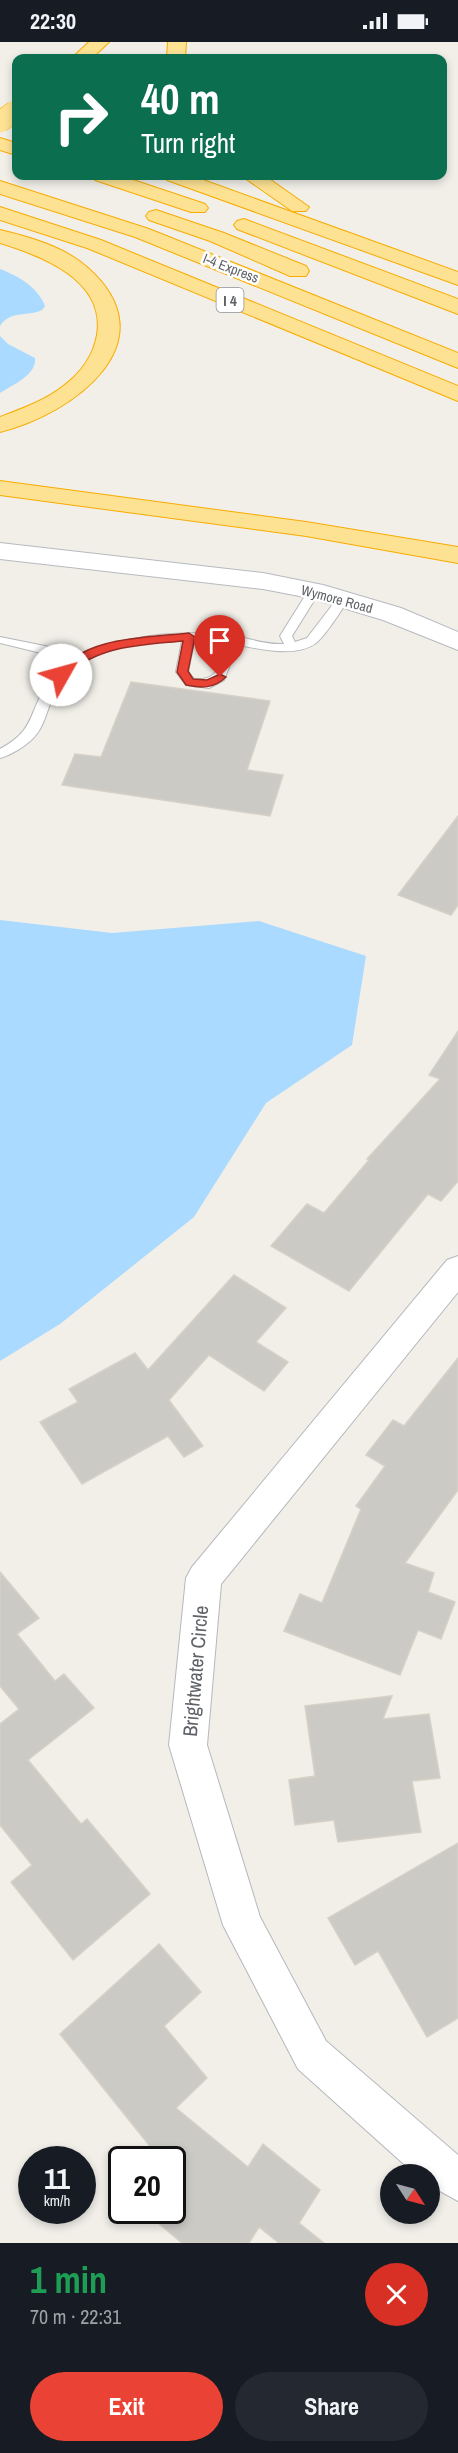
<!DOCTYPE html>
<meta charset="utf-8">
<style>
:root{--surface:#171b24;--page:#242831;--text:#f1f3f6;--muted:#9ea1a6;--accent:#ea4335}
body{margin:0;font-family:"Archivo Narrow",sans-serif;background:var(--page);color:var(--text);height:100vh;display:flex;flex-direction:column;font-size:22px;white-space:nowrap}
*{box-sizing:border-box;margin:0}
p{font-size:20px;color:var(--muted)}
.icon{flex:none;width:33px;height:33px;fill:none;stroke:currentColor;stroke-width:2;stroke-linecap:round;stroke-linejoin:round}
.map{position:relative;height:2201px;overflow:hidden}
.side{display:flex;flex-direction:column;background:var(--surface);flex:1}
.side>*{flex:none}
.hud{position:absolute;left:12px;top:12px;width:435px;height:126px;border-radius:12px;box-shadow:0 3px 9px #0003;background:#0b6e4f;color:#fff;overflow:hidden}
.needle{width:39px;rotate:126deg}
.buttons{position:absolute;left:380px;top:2122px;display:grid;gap:12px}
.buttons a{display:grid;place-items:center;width:60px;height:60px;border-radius:50%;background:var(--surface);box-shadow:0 3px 9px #0003;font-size:30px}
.speed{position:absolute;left:18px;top:2104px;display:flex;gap:12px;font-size:30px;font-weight:700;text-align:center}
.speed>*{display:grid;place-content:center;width:78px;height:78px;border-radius:50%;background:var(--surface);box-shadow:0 3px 9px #0003;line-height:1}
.speed small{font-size:15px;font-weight:400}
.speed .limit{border:3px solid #111;border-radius:9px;background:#fff;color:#111}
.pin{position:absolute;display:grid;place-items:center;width:51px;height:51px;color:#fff;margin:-62px -26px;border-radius:50% 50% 50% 0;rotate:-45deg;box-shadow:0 0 6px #0007}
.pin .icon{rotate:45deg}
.me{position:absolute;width:66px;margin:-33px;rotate:52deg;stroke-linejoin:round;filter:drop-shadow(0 0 4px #0008)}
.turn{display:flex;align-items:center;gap:21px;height:126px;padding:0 30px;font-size:27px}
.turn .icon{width:78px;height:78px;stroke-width:2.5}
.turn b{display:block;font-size:42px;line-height:51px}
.round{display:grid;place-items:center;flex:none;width:63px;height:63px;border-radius:32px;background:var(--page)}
.summary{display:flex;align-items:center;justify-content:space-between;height:102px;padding:0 30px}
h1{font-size:36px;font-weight:700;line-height:45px;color:#1e9e55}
.action{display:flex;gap:12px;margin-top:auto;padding:12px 30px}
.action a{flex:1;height:69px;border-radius:36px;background:var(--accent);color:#fff;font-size:24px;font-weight:700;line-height:69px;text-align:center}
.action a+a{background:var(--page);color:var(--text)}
.status{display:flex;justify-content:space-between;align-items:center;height:42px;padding:0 30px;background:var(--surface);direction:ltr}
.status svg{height:16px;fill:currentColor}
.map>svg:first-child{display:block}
</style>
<div class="status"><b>22:30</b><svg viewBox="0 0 49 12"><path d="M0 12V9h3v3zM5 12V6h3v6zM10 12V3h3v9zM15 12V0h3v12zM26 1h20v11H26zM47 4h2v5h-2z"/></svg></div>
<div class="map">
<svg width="458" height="2201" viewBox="0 0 458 2201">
<rect width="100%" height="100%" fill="#f1efe8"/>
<!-- water -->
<g fill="#aadaff">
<path d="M0,227C18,234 38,245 45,264L42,268C27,275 10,268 0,284Z"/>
<path d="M0,294L8,302L35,316C37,333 12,343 0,351Z"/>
<path d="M0,878L112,891L259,879L366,914L352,1003L266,1061L194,1175L60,1282L0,1319Z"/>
</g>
<!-- building -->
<g fill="#cccac5" stroke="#d6d1c6" stroke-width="1.5">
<path d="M131,640L270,659L247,728L283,733L270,774L62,743L75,712L101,715Z"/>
<path d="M458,774V863L451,873L398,853Z"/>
<path d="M458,989V1139L441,1159L428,1152L349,1249L271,1204L307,1162L324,1171L369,1118L367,1117L440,1037L429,1033Z"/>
<path d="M234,1233L286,1266L256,1300L288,1320L264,1349L209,1313L169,1358L203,1404L184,1415L168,1394L82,1442L40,1380L78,1360L69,1347L135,1311L148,1328Z"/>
<path d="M458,1316V1448L405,1521L434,1531L428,1550L455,1560L441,1597L418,1588L400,1633L284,1589L300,1552L322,1561L361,1467L356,1464L385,1424L366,1413L393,1378L404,1384Z"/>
<path d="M0,1530L39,1576L17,1592L55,1639L64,1632L94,1666L28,1718L81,1782L87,1777L150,1852L73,1918L11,1840L32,1823L0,1783V1682L19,1667L0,1644Z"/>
<path d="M392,1654L383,1677L429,1672L440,1736L412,1739L421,1790L338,1800L334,1778L295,1783L289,1738L315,1734L305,1664Z"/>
<path d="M458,1801V1976L427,1995L378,1909L355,1923L328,1876Z"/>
<path d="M159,1902L201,1950L164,1984L207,2036L176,2066L248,2125L263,2102L320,2148L299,2181L324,2201H279L259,2185L249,2201H182L144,2169H172V2118H161L60,1992Z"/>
</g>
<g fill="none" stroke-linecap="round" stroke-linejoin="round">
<defs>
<path id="lane" d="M314,545L320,549L292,594L295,600L307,596L340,553H348L350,556C341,568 327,592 316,601C296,616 260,607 238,603L224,638L209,646L186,643L176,630L182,599C139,597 79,608 56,649C49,660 47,675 40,687C33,700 14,712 0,716V707C33,689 28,676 44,647C49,638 58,629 65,621L37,610L0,601V595L45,604L73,616C125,593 178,587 234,594C251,597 267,603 284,602L280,594L310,546ZM194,600L227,601C219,622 220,639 194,637L188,630Z"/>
<path id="street" d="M458,1214V1250L221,1542L207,1703L260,1875L326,1999L458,2113V2159L429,2143V2133H416L298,2027L223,1883L169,1703L186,1536L192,1525L447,1218Z"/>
<path id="secondary" d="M0,501L263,531L323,543L401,566L458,590V608L383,578L310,556L263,547L0,517Z"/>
<g id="highway">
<path d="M89,0H109L92,16H72Z"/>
<path d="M168,0H186L185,16H167Z"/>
<path d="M0,96L16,101V113L0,108Z"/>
<path d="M92,134H121L205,162L208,166L205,170H191L95,138Z"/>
<path d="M164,134H192L458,230V243L167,138Z"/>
<path d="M242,134H265L309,165L306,169H292Z"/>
<path d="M0,139L149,187L458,311V326L135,195L0,152Z"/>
<path d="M0,165L101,198L458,344V359L87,206L0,178Z"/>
<path d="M156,168L224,191L306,224L309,229L306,234H290L210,199L149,178L146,174L149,170Z"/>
<path d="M244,177L458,257V272L237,187L234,183L237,179Z"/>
<path d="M0,188C30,195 65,205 88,226C171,300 73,372 0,390V375C21,367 44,359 62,345C79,333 93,315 97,293C106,238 42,214 0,201Z"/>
<path d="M0,439L306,480L458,505V521L306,494L0,453Z"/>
</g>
</defs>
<!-- lane casing -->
<use href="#lane" stroke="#b5b8bc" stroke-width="2"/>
<!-- street casing -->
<use href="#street" stroke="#b5b8bc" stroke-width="2"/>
<!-- secondary casing -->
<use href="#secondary" stroke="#b6babf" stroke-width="2"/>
<!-- highway casing -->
<use href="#highway" stroke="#f9ab00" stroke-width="2"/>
<!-- lane -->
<use href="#lane" fill="#fff" fill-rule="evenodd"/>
<!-- street -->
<use href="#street" fill="#fff" fill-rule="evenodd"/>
<!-- secondary -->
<use href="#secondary" fill="#fff" fill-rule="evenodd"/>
<!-- highway -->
<use href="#highway" fill="#fde293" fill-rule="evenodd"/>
<defs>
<path id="highway-bridge" d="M0,80L15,69"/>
</defs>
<!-- highway-bridge casing -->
<use href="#highway-bridge" stroke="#f9ab00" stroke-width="22" stroke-linecap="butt"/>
<!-- highway-bridge -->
<use href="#highway-bridge" stroke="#fde293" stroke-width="21"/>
</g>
<!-- route -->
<path fill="#ea4335" stroke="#982c22" stroke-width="1.5" d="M189,591L195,595L188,629L193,637L207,638L220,632L226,635C214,647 201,646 186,643L177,630L183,599C142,603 94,603 65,636L56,633C84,594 145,596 189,591Z"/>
<g text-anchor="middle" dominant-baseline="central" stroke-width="5" stroke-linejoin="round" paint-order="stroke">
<!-- far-street labels -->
<g font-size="14" fill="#5f6368" stroke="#fff">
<text transform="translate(231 226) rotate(21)">I-4 Express</text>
<text transform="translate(337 557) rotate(15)">Wymore Road</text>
</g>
<!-- shield labels -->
<rect fill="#fff" stroke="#8f9295" stroke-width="1.5" x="216.5" y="246" width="27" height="24" rx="4.5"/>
<g font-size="15" font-weight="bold" fill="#5f6368">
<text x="230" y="258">I 4</text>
</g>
<!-- near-street labels -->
<g font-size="20" fill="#5f6368" stroke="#fff">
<text transform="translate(195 1629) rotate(-85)">Brightwater Circle</text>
</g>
</g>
</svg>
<div class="buttons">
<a><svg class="needle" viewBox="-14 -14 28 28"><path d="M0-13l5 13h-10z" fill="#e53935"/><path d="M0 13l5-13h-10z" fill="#9ea1a6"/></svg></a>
</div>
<div class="speed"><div>11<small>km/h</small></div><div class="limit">20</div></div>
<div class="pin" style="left:220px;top:635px;background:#d93025"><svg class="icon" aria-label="arrive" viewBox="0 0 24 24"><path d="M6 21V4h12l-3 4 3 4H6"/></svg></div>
<svg class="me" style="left:61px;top:633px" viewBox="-20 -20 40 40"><circle r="19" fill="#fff"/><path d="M0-13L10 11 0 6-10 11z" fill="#ea4335"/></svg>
<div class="hud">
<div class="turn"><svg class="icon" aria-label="right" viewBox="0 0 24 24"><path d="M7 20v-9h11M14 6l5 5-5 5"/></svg><div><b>40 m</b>Turn right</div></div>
</div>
</div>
<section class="side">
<div class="summary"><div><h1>1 min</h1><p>70 m · 22:31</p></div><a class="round" style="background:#d93025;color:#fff"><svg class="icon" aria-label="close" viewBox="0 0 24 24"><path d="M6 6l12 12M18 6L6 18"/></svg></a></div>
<div class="action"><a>Exit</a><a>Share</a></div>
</section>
